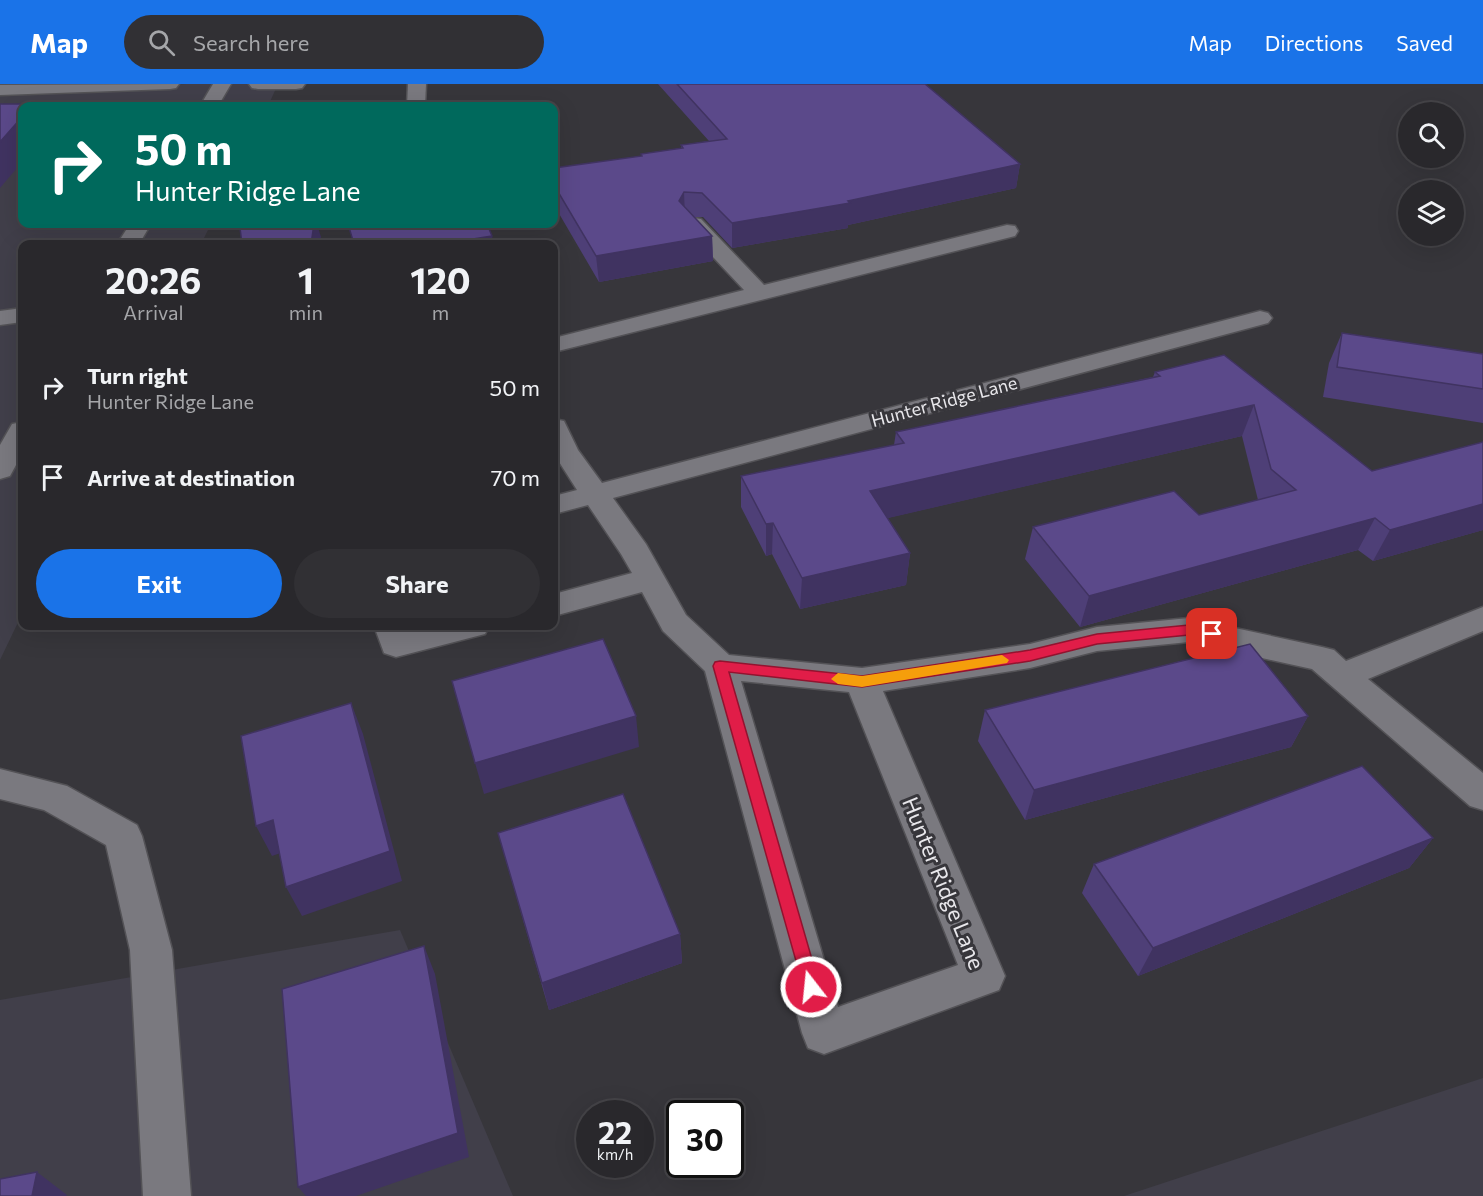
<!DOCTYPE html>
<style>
:root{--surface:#29282c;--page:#313034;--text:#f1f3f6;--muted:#a5a6a9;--line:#454448;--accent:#1a73e8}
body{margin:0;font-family:Commissioner,sans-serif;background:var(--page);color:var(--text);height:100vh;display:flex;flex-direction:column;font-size:22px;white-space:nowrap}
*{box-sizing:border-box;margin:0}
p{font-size:20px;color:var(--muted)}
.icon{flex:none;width:33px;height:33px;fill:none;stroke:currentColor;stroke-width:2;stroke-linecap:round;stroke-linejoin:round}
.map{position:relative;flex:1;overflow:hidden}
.panel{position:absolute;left:18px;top:156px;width:540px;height:390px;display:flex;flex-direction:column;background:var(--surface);border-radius:12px;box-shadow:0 6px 24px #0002,0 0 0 2px var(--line)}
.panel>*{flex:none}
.top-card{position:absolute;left:18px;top:18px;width:540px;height:126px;border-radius:12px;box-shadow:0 6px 24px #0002,0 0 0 2px var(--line);background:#00695c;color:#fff;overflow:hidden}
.buttons{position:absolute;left:1398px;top:18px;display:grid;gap:12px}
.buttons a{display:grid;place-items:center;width:66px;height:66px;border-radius:50%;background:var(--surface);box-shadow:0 6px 24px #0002,0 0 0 2px var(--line);font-size:30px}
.speed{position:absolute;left:576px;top:1016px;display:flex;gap:12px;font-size:30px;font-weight:700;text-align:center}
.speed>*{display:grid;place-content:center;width:78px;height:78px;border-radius:50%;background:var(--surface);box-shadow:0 6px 24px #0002,0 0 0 2px var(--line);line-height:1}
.speed small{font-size:15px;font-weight:400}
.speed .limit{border:3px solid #111;border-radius:9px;background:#fff;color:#111}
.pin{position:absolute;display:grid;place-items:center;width:51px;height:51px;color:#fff;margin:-26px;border-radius:12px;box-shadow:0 3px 9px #0006}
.me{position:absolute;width:66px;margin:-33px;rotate:344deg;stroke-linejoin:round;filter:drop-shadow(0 0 4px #0008)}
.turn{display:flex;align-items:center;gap:21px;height:126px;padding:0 18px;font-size:27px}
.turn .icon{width:78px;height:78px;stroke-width:2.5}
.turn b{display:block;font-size:42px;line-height:51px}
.eta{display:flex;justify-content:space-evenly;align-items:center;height:102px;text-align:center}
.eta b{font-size:36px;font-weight:700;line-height:42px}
.button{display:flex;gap:12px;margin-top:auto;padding:12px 18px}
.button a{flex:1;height:69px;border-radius:36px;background:var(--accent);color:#fff;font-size:24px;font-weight:700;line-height:69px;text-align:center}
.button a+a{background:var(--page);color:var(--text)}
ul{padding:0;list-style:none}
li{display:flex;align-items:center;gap:18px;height:90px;padding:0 18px}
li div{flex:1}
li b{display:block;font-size:22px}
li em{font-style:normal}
header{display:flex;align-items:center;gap:36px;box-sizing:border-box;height:84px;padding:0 30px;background:var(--accent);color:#fff}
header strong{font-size:28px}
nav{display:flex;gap:33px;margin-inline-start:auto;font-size:21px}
.search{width:420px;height:54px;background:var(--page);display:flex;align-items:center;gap:15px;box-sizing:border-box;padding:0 21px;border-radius:33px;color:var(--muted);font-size:22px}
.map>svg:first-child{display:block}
</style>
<header>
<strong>Map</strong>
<div class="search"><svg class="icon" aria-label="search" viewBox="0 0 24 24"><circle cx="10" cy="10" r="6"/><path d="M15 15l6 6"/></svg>Search here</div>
<nav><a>Map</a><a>Directions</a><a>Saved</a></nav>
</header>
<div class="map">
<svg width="1483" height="1112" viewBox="0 0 1483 1112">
<rect width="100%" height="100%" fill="#37363b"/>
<!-- built -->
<g fill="#413f4a">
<path d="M186,0H278L268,22H22V140H211L201,160H22V530L0,576V9Z"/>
<path d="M400,846L513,1112H0V916Z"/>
<path d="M1483,994V1112H1124Z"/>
</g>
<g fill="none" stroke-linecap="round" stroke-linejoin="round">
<defs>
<g id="minor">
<path d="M179,0L176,4L170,5L0,11V1Z"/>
<path d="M213,0H231L218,22H200Z"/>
<path d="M249,0H305L302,4L296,5H258L252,4Z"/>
<path d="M408,0H426L425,22H407Z"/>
<path d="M693,134L701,135L764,201L1007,141L1015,142L1018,147L1015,152L554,268V254L744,206L682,140L685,135Z"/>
<path d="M130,140H151L139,160H117Z"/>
<path d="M22,224V238L0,241V227Z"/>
<path d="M1260,227L1268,229L1272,234L1268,239L613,414L646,460L686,531L729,571L862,584L1030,560L1097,543L1189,534L1322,563L1334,566L1346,577L1483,523V547L1368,595L1483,689V726L1470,722L1312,585L1189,558L1097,567L1030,584L883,607L1005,892L999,906L824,970L808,964L802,949L705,587L663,547L642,508L554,532V510L632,489L621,470L588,421L554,430V412L577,406L554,370V335L564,337L578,366L602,399ZM741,597L849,608L958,881L838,923Z"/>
<path d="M22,338V370L10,392L0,395V361L12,340Z"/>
<path d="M374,542H406L408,546L427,542H489L485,550L396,573L384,569Z"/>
<path d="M0,685L67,702L137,741L142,752L172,866L191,1112H143L130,866L106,761L44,726L0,715Z"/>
</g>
</defs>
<!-- minor casing -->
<use href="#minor" stroke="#535256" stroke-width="3"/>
<!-- minor -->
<use href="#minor" fill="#7a797f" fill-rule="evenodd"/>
</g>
<!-- wall -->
<g fill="#4e3f77">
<path d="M658,0H925L1020,80L1016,104L848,141V144L732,164L703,133H695L712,152L713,177L599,198L554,121V84L641,72V70L681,64V61L709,57Z"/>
<path d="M1342,249L1483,270V339L1323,313L1329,279Z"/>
<path d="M1224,271L1372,387L1483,358V446L1373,477L1358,466L1080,543L1025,475L1033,443L1199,431L1258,416L1242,352L887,434L910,469L906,501L800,525L772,470L766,472L741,423V392L894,361L896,348L1153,293L1155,288Z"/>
<path d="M985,626L1308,632L1291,663L1025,736L978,657Z"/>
<path d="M498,749L680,850L682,879L549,926Z"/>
<path d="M1433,754L1409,784L1138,892L1082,809L1094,780Z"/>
</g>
<!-- shaded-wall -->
<g fill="#403361">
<path d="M22,33V78L0,104V58Z"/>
<path d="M1020,80L1016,104L848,141V144L732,164V139L848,117Z"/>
<path d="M684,108L685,133L679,117Z"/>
<path d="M314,140H317L321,153L319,160H311Z"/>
<path d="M492,152L494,160H441Z"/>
<path d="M712,152L713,177L599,198L596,172Z"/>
<path d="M1254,321L1242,352L867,439L870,407Z"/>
<path d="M1483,420V446L1373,477L1390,446Z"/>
<path d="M1375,434L1358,466L1080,543L1089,512Z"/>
<path d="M773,439L772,470L766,472V440Z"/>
<path d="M910,469L906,501L800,525L802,494Z"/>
<path d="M351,619L363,650L402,797L302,832L286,803Z"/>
<path d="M636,632L639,663L484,710L475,679Z"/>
<path d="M1308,632L1291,663L1025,736L1034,706Z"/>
<path d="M273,736L289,766L272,772L256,742Z"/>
<path d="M1433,754L1409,784L1138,892L1153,864Z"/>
<path d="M680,850L682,879L549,926L542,899Z"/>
<path d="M424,862L435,890L469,1073L356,1112H306L298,1103Z"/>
<path d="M37,1088L67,1111L66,1112H32Z"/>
</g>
<!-- building -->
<g fill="#5b498a" stroke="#403361" stroke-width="1.5">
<path d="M677,0H925L1020,80L848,117L850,119L732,139L702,109L684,108L679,117L712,152L596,172L554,101V84L642,72L641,70L683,64L681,61L727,55Z"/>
<path d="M0,20H35L32,22H22V33L0,58Z"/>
<path d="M272,140H314L311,160H242L240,144Z"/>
<path d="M348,140H487L492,152L441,160H354Z"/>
<path d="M1342,249L1483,270V305L1337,283Z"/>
<path d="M1224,271L1372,387L1483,358V420L1390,446L1375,434L1089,512L1033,443L1174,407L1199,431L1296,406L1271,385L1254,321L870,407L910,469L802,494L773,439L766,440L741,392L904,359L896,348L1160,292L1155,288Z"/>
<path d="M603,555L636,632L475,679L452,597Z"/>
<path d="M1250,560L1308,632L1034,706L985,626Z"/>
<path d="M351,619L390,767L286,803L273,736L256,742L241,652Z"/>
<path d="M1362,682L1433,754L1153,864L1094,780Z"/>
<path d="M623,710L680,850L542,899L498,749Z"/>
<path d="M424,862L458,1049L298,1103L282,905Z"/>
<path d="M37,1088L32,1112H0V1095Z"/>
</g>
<!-- route -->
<path fill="#e11d48" stroke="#92132f" stroke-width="1.5" d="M1189,541L1216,547L1218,550L1212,555L1189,551L1097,560L1030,577L862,603L729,588L820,903L818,909L811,911L805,909L713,582L715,578L720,577L862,592L1030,566L1097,550Z"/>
<!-- slow -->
<path fill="#f59e0b" d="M1002,571L1009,576L1007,579L862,603L838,600L831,595L838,589L862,592Z"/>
<g text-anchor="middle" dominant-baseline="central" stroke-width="6" stroke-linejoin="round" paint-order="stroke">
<!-- far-street labels -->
<g font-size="18" fill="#e8e7eb" stroke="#37363b">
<text transform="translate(944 317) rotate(-15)">Hunter Ridge Lane</text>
</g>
<!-- street labels -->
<g font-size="22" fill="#e8e7eb" stroke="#37363b">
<text transform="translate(944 799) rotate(68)">Hunter Ridge Lane</text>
</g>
</g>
</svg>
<div class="buttons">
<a><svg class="icon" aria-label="search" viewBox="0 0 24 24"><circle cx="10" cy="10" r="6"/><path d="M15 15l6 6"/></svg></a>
<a><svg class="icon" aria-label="layers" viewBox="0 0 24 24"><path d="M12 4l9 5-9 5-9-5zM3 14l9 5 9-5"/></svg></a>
</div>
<div class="speed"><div>22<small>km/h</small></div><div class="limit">30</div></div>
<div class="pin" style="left:1212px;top:550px;background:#d93025"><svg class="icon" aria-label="arrive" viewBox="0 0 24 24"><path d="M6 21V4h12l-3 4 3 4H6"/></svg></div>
<svg class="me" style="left:811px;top:903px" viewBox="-20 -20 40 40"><circle r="17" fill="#e11d48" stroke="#fff" stroke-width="3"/><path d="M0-11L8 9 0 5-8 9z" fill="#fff"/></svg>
<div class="top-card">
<div class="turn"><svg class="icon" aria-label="right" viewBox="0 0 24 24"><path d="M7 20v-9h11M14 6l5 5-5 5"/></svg><div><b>50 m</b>Hunter Ridge Lane</div></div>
</div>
<section class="panel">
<div class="eta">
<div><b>20:26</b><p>Arrival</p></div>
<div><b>1</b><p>min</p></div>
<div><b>120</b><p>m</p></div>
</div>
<ul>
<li><svg class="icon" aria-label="right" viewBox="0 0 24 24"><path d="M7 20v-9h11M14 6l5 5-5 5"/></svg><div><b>Turn right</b><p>Hunter Ridge Lane</p></div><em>50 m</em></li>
<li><svg class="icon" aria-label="arrive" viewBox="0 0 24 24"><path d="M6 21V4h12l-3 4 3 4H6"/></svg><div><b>Arrive at destination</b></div><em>70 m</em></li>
</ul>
<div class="button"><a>Exit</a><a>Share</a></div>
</section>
</div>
